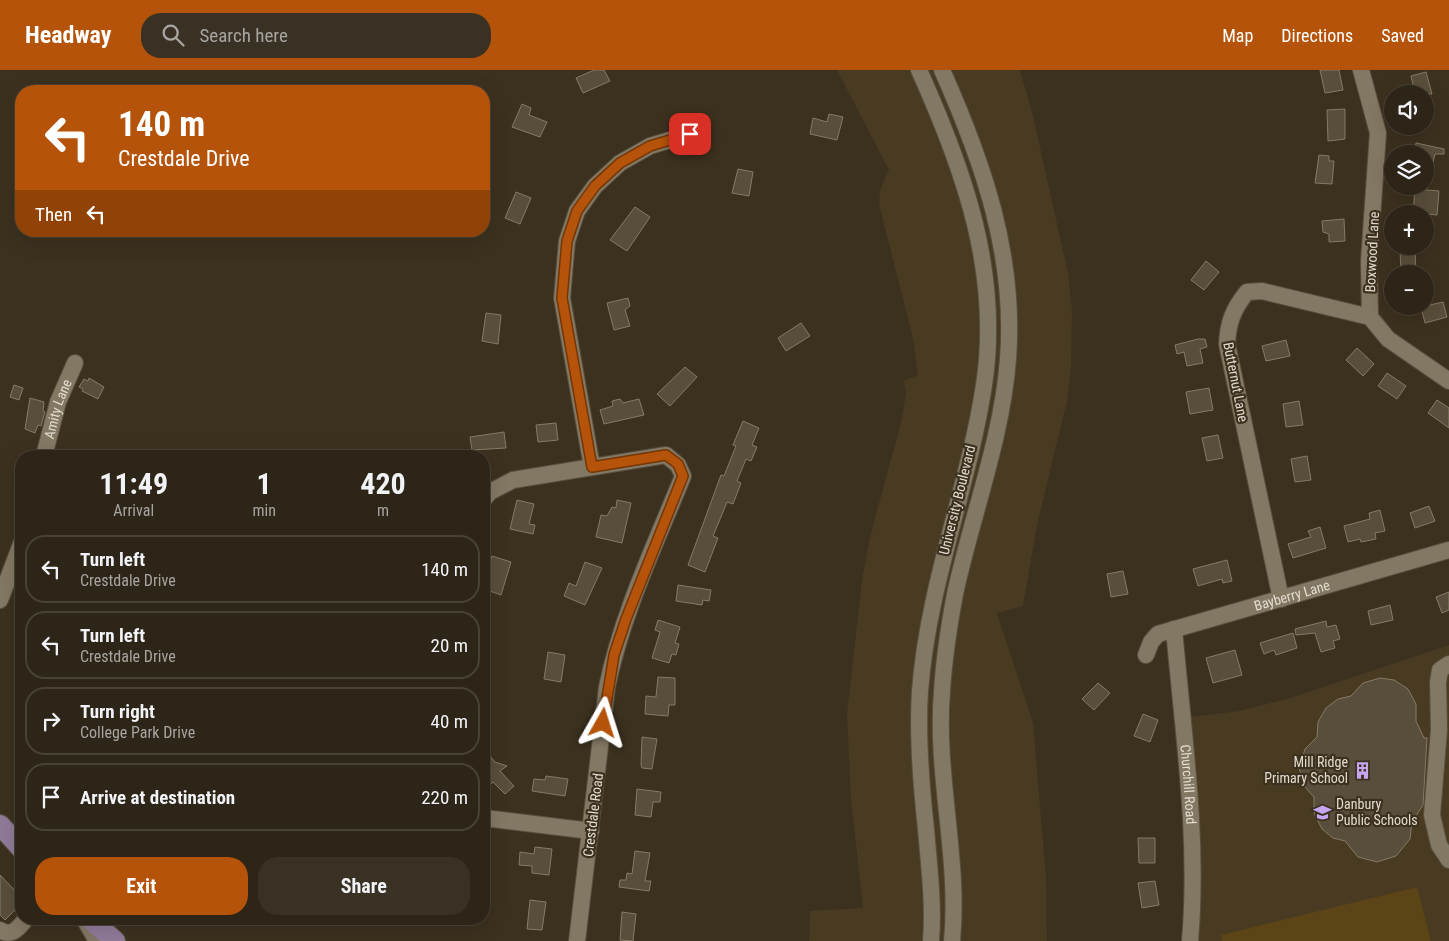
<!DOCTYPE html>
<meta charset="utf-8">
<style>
:root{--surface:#2d2517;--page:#393124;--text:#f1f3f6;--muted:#a7a5a1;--line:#484236;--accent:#b45309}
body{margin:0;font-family:"Roboto Condensed",sans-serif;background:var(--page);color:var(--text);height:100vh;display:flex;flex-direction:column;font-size:19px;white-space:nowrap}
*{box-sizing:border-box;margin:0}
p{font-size:16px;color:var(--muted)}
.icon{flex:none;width:28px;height:28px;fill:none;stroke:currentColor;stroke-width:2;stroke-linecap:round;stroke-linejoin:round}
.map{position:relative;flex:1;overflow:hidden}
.drawer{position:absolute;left:15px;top:380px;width:475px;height:475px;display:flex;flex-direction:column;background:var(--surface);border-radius:20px;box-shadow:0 5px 20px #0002,0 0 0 1px var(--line)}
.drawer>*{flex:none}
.top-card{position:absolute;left:15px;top:15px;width:475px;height:152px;border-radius:20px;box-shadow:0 5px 20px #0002,0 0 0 1px var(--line);background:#b45309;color:#fff;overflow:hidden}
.controls{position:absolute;left:1384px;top:15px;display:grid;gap:10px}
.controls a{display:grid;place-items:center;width:50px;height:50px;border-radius:50%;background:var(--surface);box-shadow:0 5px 20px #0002,0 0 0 1px var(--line);font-size:25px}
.pin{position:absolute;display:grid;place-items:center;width:42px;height:42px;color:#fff;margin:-21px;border-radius:10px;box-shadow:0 2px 8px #0006}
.me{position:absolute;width:55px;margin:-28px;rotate:6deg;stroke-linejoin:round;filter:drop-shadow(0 0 4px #0008)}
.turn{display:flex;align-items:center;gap:18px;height:105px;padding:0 20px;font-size:22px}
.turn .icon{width:65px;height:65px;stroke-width:2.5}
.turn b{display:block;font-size:35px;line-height:42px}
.then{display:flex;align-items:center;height:48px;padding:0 20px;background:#0003;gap:10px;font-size:19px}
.eta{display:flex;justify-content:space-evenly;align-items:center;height:85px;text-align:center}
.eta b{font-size:30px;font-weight:700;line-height:35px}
.action{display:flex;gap:10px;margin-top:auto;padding:10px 20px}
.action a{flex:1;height:58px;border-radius:20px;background:var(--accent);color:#fff;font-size:20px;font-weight:700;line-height:58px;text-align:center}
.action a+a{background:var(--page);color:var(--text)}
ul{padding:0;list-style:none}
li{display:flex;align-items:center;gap:15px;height:68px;margin:0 10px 8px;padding:0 10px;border:2px solid var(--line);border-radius:20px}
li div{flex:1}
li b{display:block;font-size:19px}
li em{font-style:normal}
header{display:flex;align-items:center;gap:30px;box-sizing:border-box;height:70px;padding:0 25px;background:var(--accent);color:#fff}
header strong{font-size:24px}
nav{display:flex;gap:28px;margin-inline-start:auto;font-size:18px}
.search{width:350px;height:45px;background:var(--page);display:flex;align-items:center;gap:12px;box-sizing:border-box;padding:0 18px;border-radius:20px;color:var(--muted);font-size:19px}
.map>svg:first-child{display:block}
</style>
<header>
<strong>Headway</strong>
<div class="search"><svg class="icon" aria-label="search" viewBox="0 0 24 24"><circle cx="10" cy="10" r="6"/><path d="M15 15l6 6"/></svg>Search here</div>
<nav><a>Map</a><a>Directions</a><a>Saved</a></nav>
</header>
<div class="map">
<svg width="1449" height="871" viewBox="0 0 1449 871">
<rect width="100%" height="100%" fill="#3c311f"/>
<!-- built -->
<g fill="#493b22">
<path d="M837,0H1020L1033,46L1068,203L1072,241L1071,298L1067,331L1037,455L1023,536L997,543L1033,653L1046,808L1047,871H809L810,841L863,838L851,729L847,644L862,510L871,463L902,349L906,323L904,311L918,305L913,269L879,134L880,120L889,100Z"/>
<path d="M1449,575V871H1197L1200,837L1191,647L1239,641L1287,629Z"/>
</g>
<!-- green -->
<path fill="#5b4416" d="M1417,817L1431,871H1222L1221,865Z"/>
<!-- building -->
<g fill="#594e3b" stroke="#867a65">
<path d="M594,0H604L610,11L583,23L576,8Z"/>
<path d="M1320,0H1339L1343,20L1325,23Z"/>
<path d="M1426,2L1432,24H1415L1411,6Z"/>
<path d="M522,34L531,38L529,45L547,52L540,67L512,57Z"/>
<path d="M1345,39V69L1328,71L1327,40Z"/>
<path d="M829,44L843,47L837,70L810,64L813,48L827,52Z"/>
<path d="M1416,73L1444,79V84H1435L1429,110L1425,109V84H1414Z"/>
<path d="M1319,85L1329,86V91H1334L1332,114L1315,113Z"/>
<path d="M738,99L753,102L749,126L732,123Z"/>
<path d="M1415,119L1439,121L1437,145L1426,144L1425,142L1413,143Z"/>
<path d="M516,122L531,128L520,154L505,148Z"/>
<path d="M635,137L650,147L627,181L610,170Z"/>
<path d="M1344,149L1345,171L1329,172V164L1323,162L1322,151Z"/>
<path d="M1400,180H1415L1416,203H1401Z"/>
<path d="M1206,191L1219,202L1204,220L1191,210Z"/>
<path d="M628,228L630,236L625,240L630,256L614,260L607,233Z"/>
<path d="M1443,232L1447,247L1425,253L1421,237Z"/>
<path d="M486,243L501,245L498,274L482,271Z"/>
<path d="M801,253L810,266L786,281L778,268Z"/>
<path d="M1198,269H1205L1207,277L1200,279L1203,293L1187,296L1184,282L1177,284L1175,275Z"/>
<path d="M1286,270L1290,286L1266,291L1262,276Z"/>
<path d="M1357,278L1374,294L1363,306L1346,290Z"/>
<path d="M685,297L697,307L670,336L657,324Z"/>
<path d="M1387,303L1406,316L1397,329L1378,316Z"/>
<path d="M89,308L104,317L98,329L82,321L83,319L79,317L84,309L88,311Z"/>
<path d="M14,315L23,318L19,330L10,327Z"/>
<path d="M1209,318L1213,340L1190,344L1186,322Z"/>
<path d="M30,328L44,332L43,341L45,342L41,356L38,355L35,363L25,359Z"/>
<path d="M620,329L623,333L639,329L644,345L604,354L600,340L613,336L612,331Z"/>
<path d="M1437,330L1449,338V358L1428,343Z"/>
<path d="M1299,331L1303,355L1286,357L1283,334Z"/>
<path d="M743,351L759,358L752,375L757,377L751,391L746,389L737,411L741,413L733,434L727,432L723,442L713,466L718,468L705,502L688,495L721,405L724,406L736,376L733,375Z"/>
<path d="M556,353L558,370L538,372L536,355Z"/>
<path d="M504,362L506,378L472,380L470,367Z"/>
<path d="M1218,365L1223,388L1207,391L1202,368Z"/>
<path d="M1307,386L1311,410L1295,412L1291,389Z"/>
<path d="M517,430L534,434L529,454L535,455L533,464L510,459Z"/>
<path d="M617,430L631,433L622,473L596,467L601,445L607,446L612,437L616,438Z"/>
<path d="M1429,436L1435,451L1415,458L1410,443Z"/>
<path d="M1380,440L1385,461L1375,463L1376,469L1361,472L1360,469L1348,472L1344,456L1370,449L1369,443Z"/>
<path d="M1320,457L1326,478L1293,488L1288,474L1311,467L1308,461Z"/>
<path d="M492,486L511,492L501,525L484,519V508Z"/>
<path d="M1227,490L1232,511L1223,513L1222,509L1198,516L1193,499Z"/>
<path d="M585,492L602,498L585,535L564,526L569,513L576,516Z"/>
<path d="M1123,501L1128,524L1111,527L1107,504Z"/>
<path d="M678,515L711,520L709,531L703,530L702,535L676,531Z"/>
<path d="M1449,522V540L1442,543L1436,527Z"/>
<path d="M1390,535L1393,550L1371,555L1368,541Z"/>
<path d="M658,550L680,557L675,573L679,574L676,585L672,584L669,593L652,588L660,562L655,560Z"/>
<path d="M1326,551L1327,557L1336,555L1340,569L1333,571L1335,578L1321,582L1315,563L1296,565L1295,559Z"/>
<path d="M1293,563L1297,578L1276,585L1274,580L1264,584L1260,573Z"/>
<path d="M1235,580L1242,605L1213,613L1206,588Z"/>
<path d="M548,582L565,585L561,612L544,609Z"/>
<path d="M658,607L675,608V635H669L668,646L645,644L646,626L656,627Z"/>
<path d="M1380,608L1394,610L1408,619L1416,634V651L1424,668H1427L1423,735L1412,752L1410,769L1396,786L1377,792L1358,787L1345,771L1333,768L1322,759L1314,743V727L1305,717L1299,698L1305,679L1317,667L1318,652L1326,638L1338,629L1351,626L1363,613Z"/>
<path d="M1098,613L1110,623L1094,640L1082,629Z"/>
<path d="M1143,644L1158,650L1150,672L1134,666Z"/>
<path d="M642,667L657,669L652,699L642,698L641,695Z"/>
<path d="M489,685L495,692L507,696L500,701L514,716L505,724L493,712L491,714L484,706V690Z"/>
<path d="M546,706L568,709L565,726L532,721L534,709L545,710Z"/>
<path d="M637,719L661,722L660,732H653L651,747L635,745Z"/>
<path d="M1138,768H1155V793H1139Z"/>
<path d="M535,777L552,779L549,805L532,803V796L519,795L520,782L534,784Z"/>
<path d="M635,781L650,783L645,811H651L649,821L619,817L620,810H626L627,803L632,804Z"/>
<path d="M0,805L21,827V834L5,850L0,845Z"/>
<path d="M1155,811L1159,835L1142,838L1138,813Z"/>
<path d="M530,830L546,832L542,860L527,859Z"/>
<path d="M622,842L636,844L633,871L620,870Z"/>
</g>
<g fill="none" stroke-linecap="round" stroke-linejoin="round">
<defs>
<g id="minor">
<path d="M919,0C964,100 1001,203 984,315C968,419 928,515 920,621C917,667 921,714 926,759C929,796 934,834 931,871"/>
<path d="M942,0C983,92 1016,186 1008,289C1002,369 972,445 955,524C949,556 944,589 942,621C935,705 960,788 952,871"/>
<path d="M1361,0L1378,63L1369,191L1370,247"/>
<path d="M1370,247L1388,269L1449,311"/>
<path id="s1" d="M44,386L58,332L75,293"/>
<path d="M592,397L562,228L567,171L577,141L595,116L620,93L650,76L690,64"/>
<path d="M484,429L490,422L513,410L666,385L678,395L683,406C655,475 622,544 607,617L577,871"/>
<path d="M1281,529L1227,274C1228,253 1233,239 1247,222L1262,221L1370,247"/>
<path d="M0,530L21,474"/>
<path id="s2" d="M1174,559C1183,662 1199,768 1190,871"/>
<path id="s3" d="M1146,585L1151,572L1158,564L1449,480"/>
<path d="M1449,594L1440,600L1438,612L1439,660L1432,745L1439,775L1449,790"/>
<path d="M484,748L591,761"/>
<path d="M84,849L97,871"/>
<path d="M0,860C12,868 19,857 26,849"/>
</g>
<g id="major">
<path d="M0,755L21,778"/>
<path d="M90,849L115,871"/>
</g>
</defs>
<!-- minor casing -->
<use href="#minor" stroke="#58503f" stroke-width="18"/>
<!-- major casing -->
<use href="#major" stroke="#58503f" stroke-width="22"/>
<!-- minor -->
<use href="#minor" stroke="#837863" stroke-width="16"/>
<!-- major -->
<use href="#major" stroke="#907a99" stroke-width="20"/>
</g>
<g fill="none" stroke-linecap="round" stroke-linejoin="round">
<defs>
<path id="route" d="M603,653L614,585L626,549L683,406L678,394L666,385L592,397L562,228L567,171L577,141L595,116L620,93L650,76L690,64"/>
</defs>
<!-- route casing -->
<use href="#route" stroke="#753606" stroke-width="12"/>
<!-- route -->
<use href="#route" stroke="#b45309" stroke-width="9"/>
</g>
<!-- icons -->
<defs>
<symbol id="building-bare" viewBox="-9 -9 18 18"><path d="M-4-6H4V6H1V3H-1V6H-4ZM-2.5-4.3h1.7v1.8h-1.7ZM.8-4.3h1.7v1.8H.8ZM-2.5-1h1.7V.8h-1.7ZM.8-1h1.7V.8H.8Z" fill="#c6a6f0" stroke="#3c311f" stroke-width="2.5" paint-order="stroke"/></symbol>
<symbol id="school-bare" viewBox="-9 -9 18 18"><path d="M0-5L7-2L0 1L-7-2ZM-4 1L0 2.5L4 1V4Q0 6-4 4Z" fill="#c6a6f0" stroke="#3c311f" stroke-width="2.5" paint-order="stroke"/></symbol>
</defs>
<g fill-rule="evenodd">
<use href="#building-bare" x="1350" y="688" width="25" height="25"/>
<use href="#school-bare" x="1310" y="730" width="25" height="25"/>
</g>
<g text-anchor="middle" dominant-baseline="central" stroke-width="4.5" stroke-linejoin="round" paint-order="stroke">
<!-- street labels -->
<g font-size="14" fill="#e2dcd0" stroke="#3c311f">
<text transform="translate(1372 182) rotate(-87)">Boxwood Lane</text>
<text transform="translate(1236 312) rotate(79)">Butternut Lane</text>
<text stroke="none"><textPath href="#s1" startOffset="49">Amity Lane</textPath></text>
<text transform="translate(957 430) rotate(-76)">University Boulevard</text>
<text stroke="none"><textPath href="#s3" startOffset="164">Bayberry Lane</textPath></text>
<text stroke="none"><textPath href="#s2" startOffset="156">Churchill Road</textPath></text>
<text transform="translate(593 745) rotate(-83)">Crestdale Road</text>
</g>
<!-- poi labels -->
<g font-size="14" fill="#e2dcd0" stroke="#3c311f" text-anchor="end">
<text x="1348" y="692">Mill Ridge<tspan x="1348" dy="16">Primary School</tspan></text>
<text x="1336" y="734" text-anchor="start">Danbury<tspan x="1336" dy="16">Public Schools</tspan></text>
</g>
</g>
</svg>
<div class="controls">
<a><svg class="icon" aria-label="sound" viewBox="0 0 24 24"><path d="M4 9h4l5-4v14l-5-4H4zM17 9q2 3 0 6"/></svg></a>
<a><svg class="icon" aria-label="layers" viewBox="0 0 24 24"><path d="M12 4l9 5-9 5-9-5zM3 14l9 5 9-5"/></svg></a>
<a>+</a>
<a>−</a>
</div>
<div class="pin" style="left:690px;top:64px;background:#d93025"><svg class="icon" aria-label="arrive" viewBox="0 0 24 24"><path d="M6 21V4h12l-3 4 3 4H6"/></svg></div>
<svg class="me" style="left:603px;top:653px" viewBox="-20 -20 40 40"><path d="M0-17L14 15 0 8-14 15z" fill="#b45309" stroke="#fff" stroke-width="4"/></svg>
<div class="top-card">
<div class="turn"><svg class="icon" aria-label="left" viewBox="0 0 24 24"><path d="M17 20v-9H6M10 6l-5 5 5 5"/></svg><div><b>140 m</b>Crestdale Drive</div></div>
<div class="then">Then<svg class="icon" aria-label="left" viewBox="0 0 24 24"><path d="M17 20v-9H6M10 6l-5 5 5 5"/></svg></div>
</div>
<section class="drawer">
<div class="eta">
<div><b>11:49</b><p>Arrival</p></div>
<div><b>1</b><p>min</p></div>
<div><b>420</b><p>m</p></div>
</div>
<ul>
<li><svg class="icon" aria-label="left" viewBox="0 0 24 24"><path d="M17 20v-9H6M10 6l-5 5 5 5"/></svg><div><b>Turn left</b><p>Crestdale Drive</p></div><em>140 m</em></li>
<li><svg class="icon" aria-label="left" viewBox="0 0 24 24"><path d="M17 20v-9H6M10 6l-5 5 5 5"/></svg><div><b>Turn left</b><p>Crestdale Drive</p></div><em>20 m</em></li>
<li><svg class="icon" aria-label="right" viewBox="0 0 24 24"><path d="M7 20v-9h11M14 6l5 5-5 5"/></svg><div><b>Turn right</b><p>College Park Drive</p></div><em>40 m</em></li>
<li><svg class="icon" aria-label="arrive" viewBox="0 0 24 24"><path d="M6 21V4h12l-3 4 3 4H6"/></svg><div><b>Arrive at destination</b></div><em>220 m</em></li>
</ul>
<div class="action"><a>Exit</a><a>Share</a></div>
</section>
</div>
